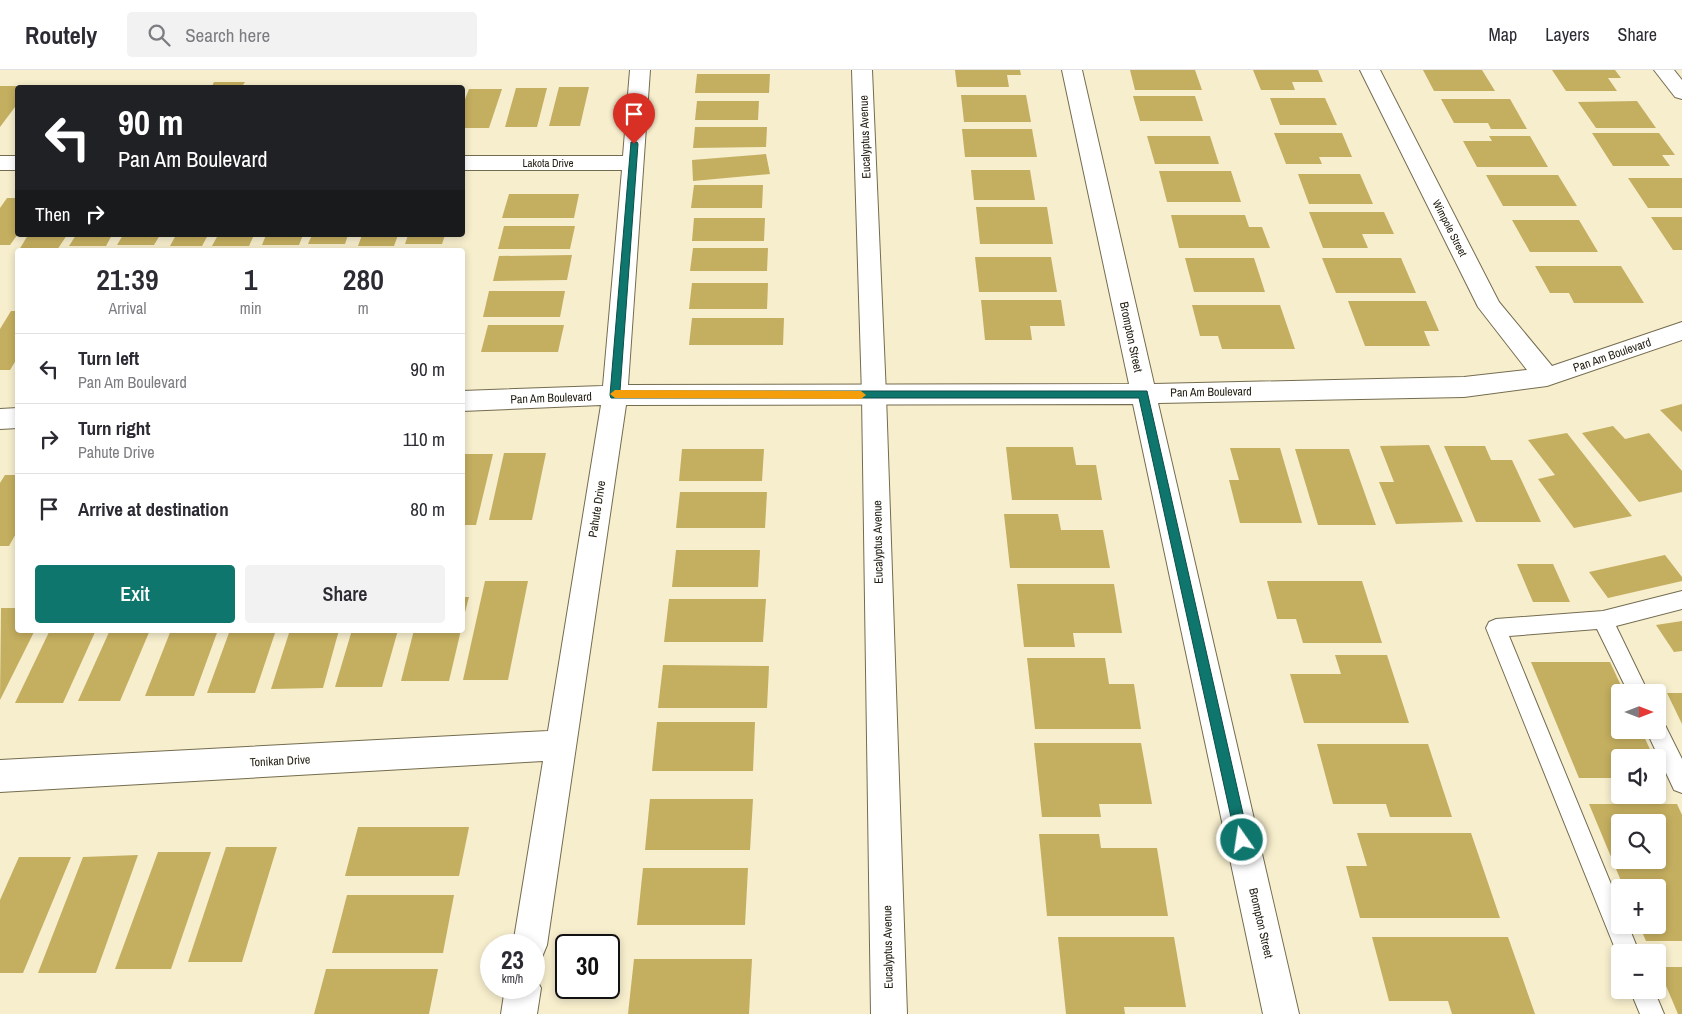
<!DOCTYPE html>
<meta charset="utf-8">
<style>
:root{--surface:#fff;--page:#f2f2f3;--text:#2b2b33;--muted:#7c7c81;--line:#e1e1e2;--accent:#0f766e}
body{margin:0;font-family:"Archivo Narrow",sans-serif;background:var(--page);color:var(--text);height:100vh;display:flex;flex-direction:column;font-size:19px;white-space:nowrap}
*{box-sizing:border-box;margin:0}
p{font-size:16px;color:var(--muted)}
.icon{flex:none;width:28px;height:28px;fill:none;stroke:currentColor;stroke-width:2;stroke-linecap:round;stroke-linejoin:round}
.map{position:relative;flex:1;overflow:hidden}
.side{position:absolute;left:15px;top:178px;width:450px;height:385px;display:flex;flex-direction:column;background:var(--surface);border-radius:5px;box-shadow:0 2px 8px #0003}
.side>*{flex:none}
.banner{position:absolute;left:15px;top:15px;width:450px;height:152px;border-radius:5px;box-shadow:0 2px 8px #0003;background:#202124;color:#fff;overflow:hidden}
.needle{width:32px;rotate:90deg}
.buttons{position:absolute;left:1611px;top:614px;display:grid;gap:10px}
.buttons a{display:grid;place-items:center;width:55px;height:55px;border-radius:5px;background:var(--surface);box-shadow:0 2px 8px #0003;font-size:25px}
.speed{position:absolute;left:480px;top:864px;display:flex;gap:10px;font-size:25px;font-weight:700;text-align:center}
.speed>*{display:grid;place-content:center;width:65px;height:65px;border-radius:50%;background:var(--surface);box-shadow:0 2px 8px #0003;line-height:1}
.speed small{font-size:12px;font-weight:400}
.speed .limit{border:2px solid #111;border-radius:8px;background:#fff;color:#111}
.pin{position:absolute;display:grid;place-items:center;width:42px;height:42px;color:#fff;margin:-51px -21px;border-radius:50% 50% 50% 0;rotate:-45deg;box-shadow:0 0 5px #0007}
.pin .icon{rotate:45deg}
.me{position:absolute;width:55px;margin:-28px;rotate:347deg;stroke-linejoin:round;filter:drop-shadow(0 0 4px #0008)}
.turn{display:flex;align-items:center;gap:18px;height:105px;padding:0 20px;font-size:22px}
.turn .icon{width:65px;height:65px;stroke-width:2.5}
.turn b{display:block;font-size:35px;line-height:42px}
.then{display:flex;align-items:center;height:48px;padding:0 20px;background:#0003;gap:10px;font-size:19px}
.eta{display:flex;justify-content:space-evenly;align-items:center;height:85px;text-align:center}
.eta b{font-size:30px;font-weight:600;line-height:35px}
.button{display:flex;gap:10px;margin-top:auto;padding:10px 20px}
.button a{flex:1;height:58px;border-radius:5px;background:var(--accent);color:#fff;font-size:20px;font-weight:600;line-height:58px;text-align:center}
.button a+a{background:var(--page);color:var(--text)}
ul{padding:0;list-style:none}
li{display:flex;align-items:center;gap:15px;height:70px;padding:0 20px;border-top:1px solid var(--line)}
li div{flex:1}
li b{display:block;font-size:19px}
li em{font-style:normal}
header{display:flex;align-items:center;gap:30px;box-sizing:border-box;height:70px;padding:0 25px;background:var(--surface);border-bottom:1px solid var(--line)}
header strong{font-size:24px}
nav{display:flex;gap:28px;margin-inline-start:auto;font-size:18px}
.search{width:350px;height:45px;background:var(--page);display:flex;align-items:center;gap:12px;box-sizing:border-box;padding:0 18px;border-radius:5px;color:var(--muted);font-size:19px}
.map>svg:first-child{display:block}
</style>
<header>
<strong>Routely</strong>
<div class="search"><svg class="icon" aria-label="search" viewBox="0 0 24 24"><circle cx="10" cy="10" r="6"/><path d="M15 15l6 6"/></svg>Search here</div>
<nav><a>Map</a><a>Layers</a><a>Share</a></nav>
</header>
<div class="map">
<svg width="1682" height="944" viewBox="0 0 1682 944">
<rect width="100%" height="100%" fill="#f7eecd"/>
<!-- building -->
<g fill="#c4ae5f" fill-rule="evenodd">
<path d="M955,0H1020L1021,5H1007L1009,17H957Z"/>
<path d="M1130,0H1195L1202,20H1135Z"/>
<path d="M1253,0H1318L1323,12H1292L1295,20H1261Z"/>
<path d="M1423,0H1482L1495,21H1434Z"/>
<path d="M1552,0H1615L1621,8H1608L1617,21H1566Z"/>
<path d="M697,4H770L769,23H695Z"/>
<path d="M214,12H245L241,18H211Z"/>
<path d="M168,15H201L200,18H167Z"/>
<path d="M0,16H18V33L0,57Z"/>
<path d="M559,17H589L580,56H549Z"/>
<path d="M516,18H547L537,57H505Z"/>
<path d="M469,19H502L489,58H462V37Z"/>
<path d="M961,25H1026L1031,52H964Z"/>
<path d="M1133,26H1195L1203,51H1140Z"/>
<path d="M1270,28H1325L1337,55H1280Z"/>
<path d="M1441,29H1510L1527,59H1491L1488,53H1454Z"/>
<path d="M697,31H759L758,50H695Z"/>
<path d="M1637,31L1656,58H1596L1578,32Z"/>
<path d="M695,57H767L766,77L693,78Z"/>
<path d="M962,59H1032L1037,87H965Z"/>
<path d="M1274,63H1342L1352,87H1319L1322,94H1286Z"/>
<path d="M1592,63H1659L1675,85H1662L1670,96H1613Z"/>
<path d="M1147,66H1210L1219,94H1155Z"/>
<path d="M1489,66H1530L1548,97H1477L1463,71H1492Z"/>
<path d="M766,84L770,104L693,111L692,90Z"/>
<path d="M971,100H1030L1035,130H974Z"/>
<path d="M1159,101H1231L1241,132H1167Z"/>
<path d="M1298,104H1360L1373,134H1309Z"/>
<path d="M1486,105H1558L1577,136H1503Z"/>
<path d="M1628,108H1682V138H1648Z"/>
<path d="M694,115H763L762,138H691Z"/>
<path d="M509,124H579L574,148H502Z"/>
<path d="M7,128H18V164L10,175H0V138Z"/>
<path d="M976,137H1047L1053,174H980Z"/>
<path d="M1309,142H1384L1394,164H1362L1368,178H1323Z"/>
<path d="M1171,145H1245L1249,157H1262L1270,178H1179Z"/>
<path d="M1651,147H1682V180H1673Z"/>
<path d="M694,148H765L764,171H692Z"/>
<path d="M1512,150H1579L1598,182H1530Z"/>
<path d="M504,156H575L570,179H498Z"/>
<path d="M28,165H67L57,180H19Z"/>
<path d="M76,165H112L106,176H69Z"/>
<path d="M123,165H160L154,175H117Z"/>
<path d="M176,165H208L202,176H170Z"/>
<path d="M218,165H254L249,176H212Z"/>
<path d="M266,165H303L299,175H262Z"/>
<path d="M312,165H348L345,174H308Z"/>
<path d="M362,165H398L394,176H358Z"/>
<path d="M408,165H445L442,174H405Z"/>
<path d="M693,178H768L767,201H690Z"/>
<path d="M572,185L567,210L493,211L499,186Z"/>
<path d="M975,187H1051L1057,222H979Z"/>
<path d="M1185,188H1254L1265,222H1194Z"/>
<path d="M1322,188H1401L1416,223H1336Z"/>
<path d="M1535,196H1621L1644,233H1574L1569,223H1550Z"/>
<path d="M692,213H768L767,239H689Z"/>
<path d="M489,221H565L560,247H483Z"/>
<path d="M981,230H1061L1065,256H1030L1032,270H985Z"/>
<path d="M1348,231H1426L1439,261H1424L1430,276H1365Z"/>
<path d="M1192,235H1280L1295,279H1222L1218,266H1200Z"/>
<path d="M11,241H18V287L10,300H0V259Z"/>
<path d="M692,248H784L783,275H689Z"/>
<path d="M488,255H564L558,282H481Z"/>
<path d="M1682,334V362L1660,340Z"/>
<path d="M1613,356L1625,369L1649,363L1682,401V422L1639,432L1582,363Z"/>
<path d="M1567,363L1632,446L1574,458L1538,409L1555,405L1528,370Z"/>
<path d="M1429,375L1463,452L1396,454L1379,412H1394L1380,376Z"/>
<path d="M1444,376H1485L1491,390H1512L1541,452H1476Z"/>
<path d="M1006,377H1073L1076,395H1096L1102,430H1012Z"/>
<path d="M1230,378H1280L1302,453H1240L1229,410H1239Z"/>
<path d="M682,379H764L762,411H679Z"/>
<path d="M1295,379H1349L1376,455H1318Z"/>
<path d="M504,383H546L532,450H489Z"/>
<path d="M462,384H493L476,455H462Z"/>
<path d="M5,405H18V460L9,476H0V413Z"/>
<path d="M680,422H767L765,458H676Z"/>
<path d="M1004,444H1058L1061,460H1103L1110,498H1010Z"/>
<path d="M676,480H760L758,517H672Z"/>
<path d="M1665,485L1682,507V511L1608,528L1589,502Z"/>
<path d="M1517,494H1553L1570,532H1533Z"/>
<path d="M485,511H528L508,610H463Z"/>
<path d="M1267,511H1362L1382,573H1303L1296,549H1277Z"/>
<path d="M1017,514H1114L1122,563H1073L1075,577H1024Z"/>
<path d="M462,527H469L463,550H462Z"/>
<path d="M669,529H766L763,572H664Z"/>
<path d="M1,538H18V560H35L0,630Z"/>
<path d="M1682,551V581L1674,582L1656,555Z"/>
<path d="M50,560H96L63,633H15Z"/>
<path d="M110,560H150L120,631H78Z"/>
<path d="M171,560H218L194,626H145Z"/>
<path d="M230,560H276L255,623H207Z"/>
<path d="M290,560H339L323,618L271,619Z"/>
<path d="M352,560H398L382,617H335Z"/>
<path d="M414,560H461L449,611H401Z"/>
<path d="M1335,585H1387L1409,653H1304L1290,604H1341Z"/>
<path d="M1027,588H1105L1109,614H1134L1141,659H1035Z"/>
<path d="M1531,592H1610L1624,622H1620V660H1641L1654,688H1620V708H1579Z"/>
<path d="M663,595L769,596L767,638H658Z"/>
<path d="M1667,623H1682V654Z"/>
<path d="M657,652H755L753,701H652Z"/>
<path d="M1034,673H1141L1152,734H1099L1101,747H1042Z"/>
<path d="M1317,674H1428L1452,747H1390L1386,734H1333Z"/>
<path d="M650,729H753L750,780H645Z"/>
<path d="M1589,734H1677L1682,745V871H1646L1639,855H1658V818H1624ZM1620,752H1658V790H1620Z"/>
<path d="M358,757H469L459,806H345Z"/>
<path d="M1357,763H1471L1500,848H1360L1346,796H1367Z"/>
<path d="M1039,764H1099L1101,778H1157L1168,846H1047Z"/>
<path d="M226,777H277L242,892H188Z"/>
<path d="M158,782H211L171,899H115Z"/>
<path d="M138,785L96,903H38L83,787Z"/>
<path d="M19,787H71L23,903H0V830Z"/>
<path d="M643,798H748L745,855H637Z"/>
<path d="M347,825H454L443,883H332Z"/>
<path d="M1058,867H1174L1186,937H1124L1125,944H1066Z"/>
<path d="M1372,867H1508L1535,944H1452L1448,931H1389Z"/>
<path d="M634,889H752L749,944H628Z"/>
<path d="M1658,897H1682V944H1678Z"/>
<path d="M326,899H438L429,944H314Z"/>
</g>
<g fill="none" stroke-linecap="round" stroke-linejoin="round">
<defs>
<g id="service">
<path d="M1682,521V539L1616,556L1648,622H1628L1597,559L1509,566L1620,836V855H1628L1639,882H1620V891L1486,558L1489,552L1496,549L1603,541Z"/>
<path d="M1658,650L1664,653L1682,689V723L1674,720L1646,660H1658Z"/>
<path d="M1630,920H1654L1664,944H1640Z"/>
</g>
<g id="minor">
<path d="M630,0H650L628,315L1129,314L1062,0H1082L1154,314L1464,307L1527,300L1478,237L1360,0H1380L1499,232L1552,296L1682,252V270L1547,316L1464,327L1158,333L1299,944H1263L1133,334L626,335L547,875L542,887L534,891V875H513L543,691L0,722V690L548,661L601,335L462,341V321L603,316L622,100H462V86H623Z"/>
<path d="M1654,0H1674L1682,10V29L1675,27Z"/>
<rect x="0" y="86" width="18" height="14"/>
<path d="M18,338V358L0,359V339Z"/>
<path d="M534,905L541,918L537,944H501L505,918H534Z"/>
</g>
<path id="tertiary" d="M852,0H872L886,325L907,944H871L862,325Z"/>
</defs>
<!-- service casing -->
<use href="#service" stroke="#746c4f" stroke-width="2"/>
<!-- minor casing -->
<use href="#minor" stroke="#746c4f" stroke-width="2"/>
<!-- tertiary casing -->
<use href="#tertiary" stroke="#746c4f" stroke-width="2"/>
<!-- service -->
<use href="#service" fill="#fff" fill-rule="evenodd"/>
<!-- minor -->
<use href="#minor" fill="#fff" fill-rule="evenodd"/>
<!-- tertiary -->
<use href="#tertiary" fill="#fff" fill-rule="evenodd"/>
</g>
<!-- route -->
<path fill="#0f766e" stroke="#0a4d48" d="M631,72H637L638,74L620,321H1147L1249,770L1247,774L1242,776L1238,774L1236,770L1139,328H611L610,325Z"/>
<!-- slow -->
<path fill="#f59e0b" d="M615,320L861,321L866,325L861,329L615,328L610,324Z"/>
<g text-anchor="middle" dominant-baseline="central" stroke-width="4" stroke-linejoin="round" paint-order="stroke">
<!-- far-street labels -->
<g font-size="11" fill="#242014" stroke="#fff">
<text x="548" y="93">Lakota Drive</text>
<text transform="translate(1450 158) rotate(63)">Wimpole Street</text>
</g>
<!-- street labels -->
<g font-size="12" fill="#242014" stroke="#fff">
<text transform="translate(865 67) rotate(-92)">Eucalyptus Avenue</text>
<text transform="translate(1131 267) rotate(78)">Brompton Street</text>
<text transform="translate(1612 285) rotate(-19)">Pan Am Boulevard</text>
<text transform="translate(1211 322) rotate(-1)">Pan Am Boulevard</text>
<text transform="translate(551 328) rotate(-2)">Pan Am Boulevard</text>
<text transform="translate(597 439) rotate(-81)">Pahute Drive</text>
<text transform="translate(878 472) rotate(-91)">Eucalyptus Avenue</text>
<text transform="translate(280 691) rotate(-3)">Tonikan Drive</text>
<text transform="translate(1261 853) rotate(77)">Brompton Street</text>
<text transform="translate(888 877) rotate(-91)">Eucalyptus Avenue</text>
</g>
</g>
</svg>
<div class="buttons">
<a><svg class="needle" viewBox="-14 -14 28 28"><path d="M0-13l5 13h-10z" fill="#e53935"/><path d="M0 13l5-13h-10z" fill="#7c7c81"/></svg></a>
<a><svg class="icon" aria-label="sound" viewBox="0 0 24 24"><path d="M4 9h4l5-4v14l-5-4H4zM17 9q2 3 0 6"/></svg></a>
<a><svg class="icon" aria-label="search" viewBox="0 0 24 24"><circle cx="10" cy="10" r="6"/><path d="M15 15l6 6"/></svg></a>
<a>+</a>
<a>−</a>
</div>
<div class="speed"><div>23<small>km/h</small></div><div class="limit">30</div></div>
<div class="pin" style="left:634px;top:74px;background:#d93025"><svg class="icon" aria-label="arrive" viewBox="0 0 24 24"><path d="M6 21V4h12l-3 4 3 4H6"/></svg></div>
<svg class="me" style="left:1242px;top:770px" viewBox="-20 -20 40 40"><circle r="17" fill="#0f766e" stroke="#fff" stroke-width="3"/><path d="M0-11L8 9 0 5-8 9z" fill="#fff"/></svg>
<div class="banner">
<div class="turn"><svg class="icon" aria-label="left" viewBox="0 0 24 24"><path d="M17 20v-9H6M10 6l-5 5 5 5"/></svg><div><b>90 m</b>Pan Am Boulevard</div></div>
<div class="then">Then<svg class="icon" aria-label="right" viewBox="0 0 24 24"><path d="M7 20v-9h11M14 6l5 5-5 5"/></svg></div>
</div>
<section class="side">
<div class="eta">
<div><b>21:39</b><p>Arrival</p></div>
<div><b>1</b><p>min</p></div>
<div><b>280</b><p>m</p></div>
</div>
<ul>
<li><svg class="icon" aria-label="left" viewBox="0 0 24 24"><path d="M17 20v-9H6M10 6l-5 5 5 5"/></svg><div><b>Turn left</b><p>Pan Am Boulevard</p></div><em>90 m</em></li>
<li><svg class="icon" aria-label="right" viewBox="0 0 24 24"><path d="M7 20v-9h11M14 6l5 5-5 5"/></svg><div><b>Turn right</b><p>Pahute Drive</p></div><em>110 m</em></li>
<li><svg class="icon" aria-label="arrive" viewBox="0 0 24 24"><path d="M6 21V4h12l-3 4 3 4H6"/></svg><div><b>Arrive at destination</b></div><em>80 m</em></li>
</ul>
<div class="button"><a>Exit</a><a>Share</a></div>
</section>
</div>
